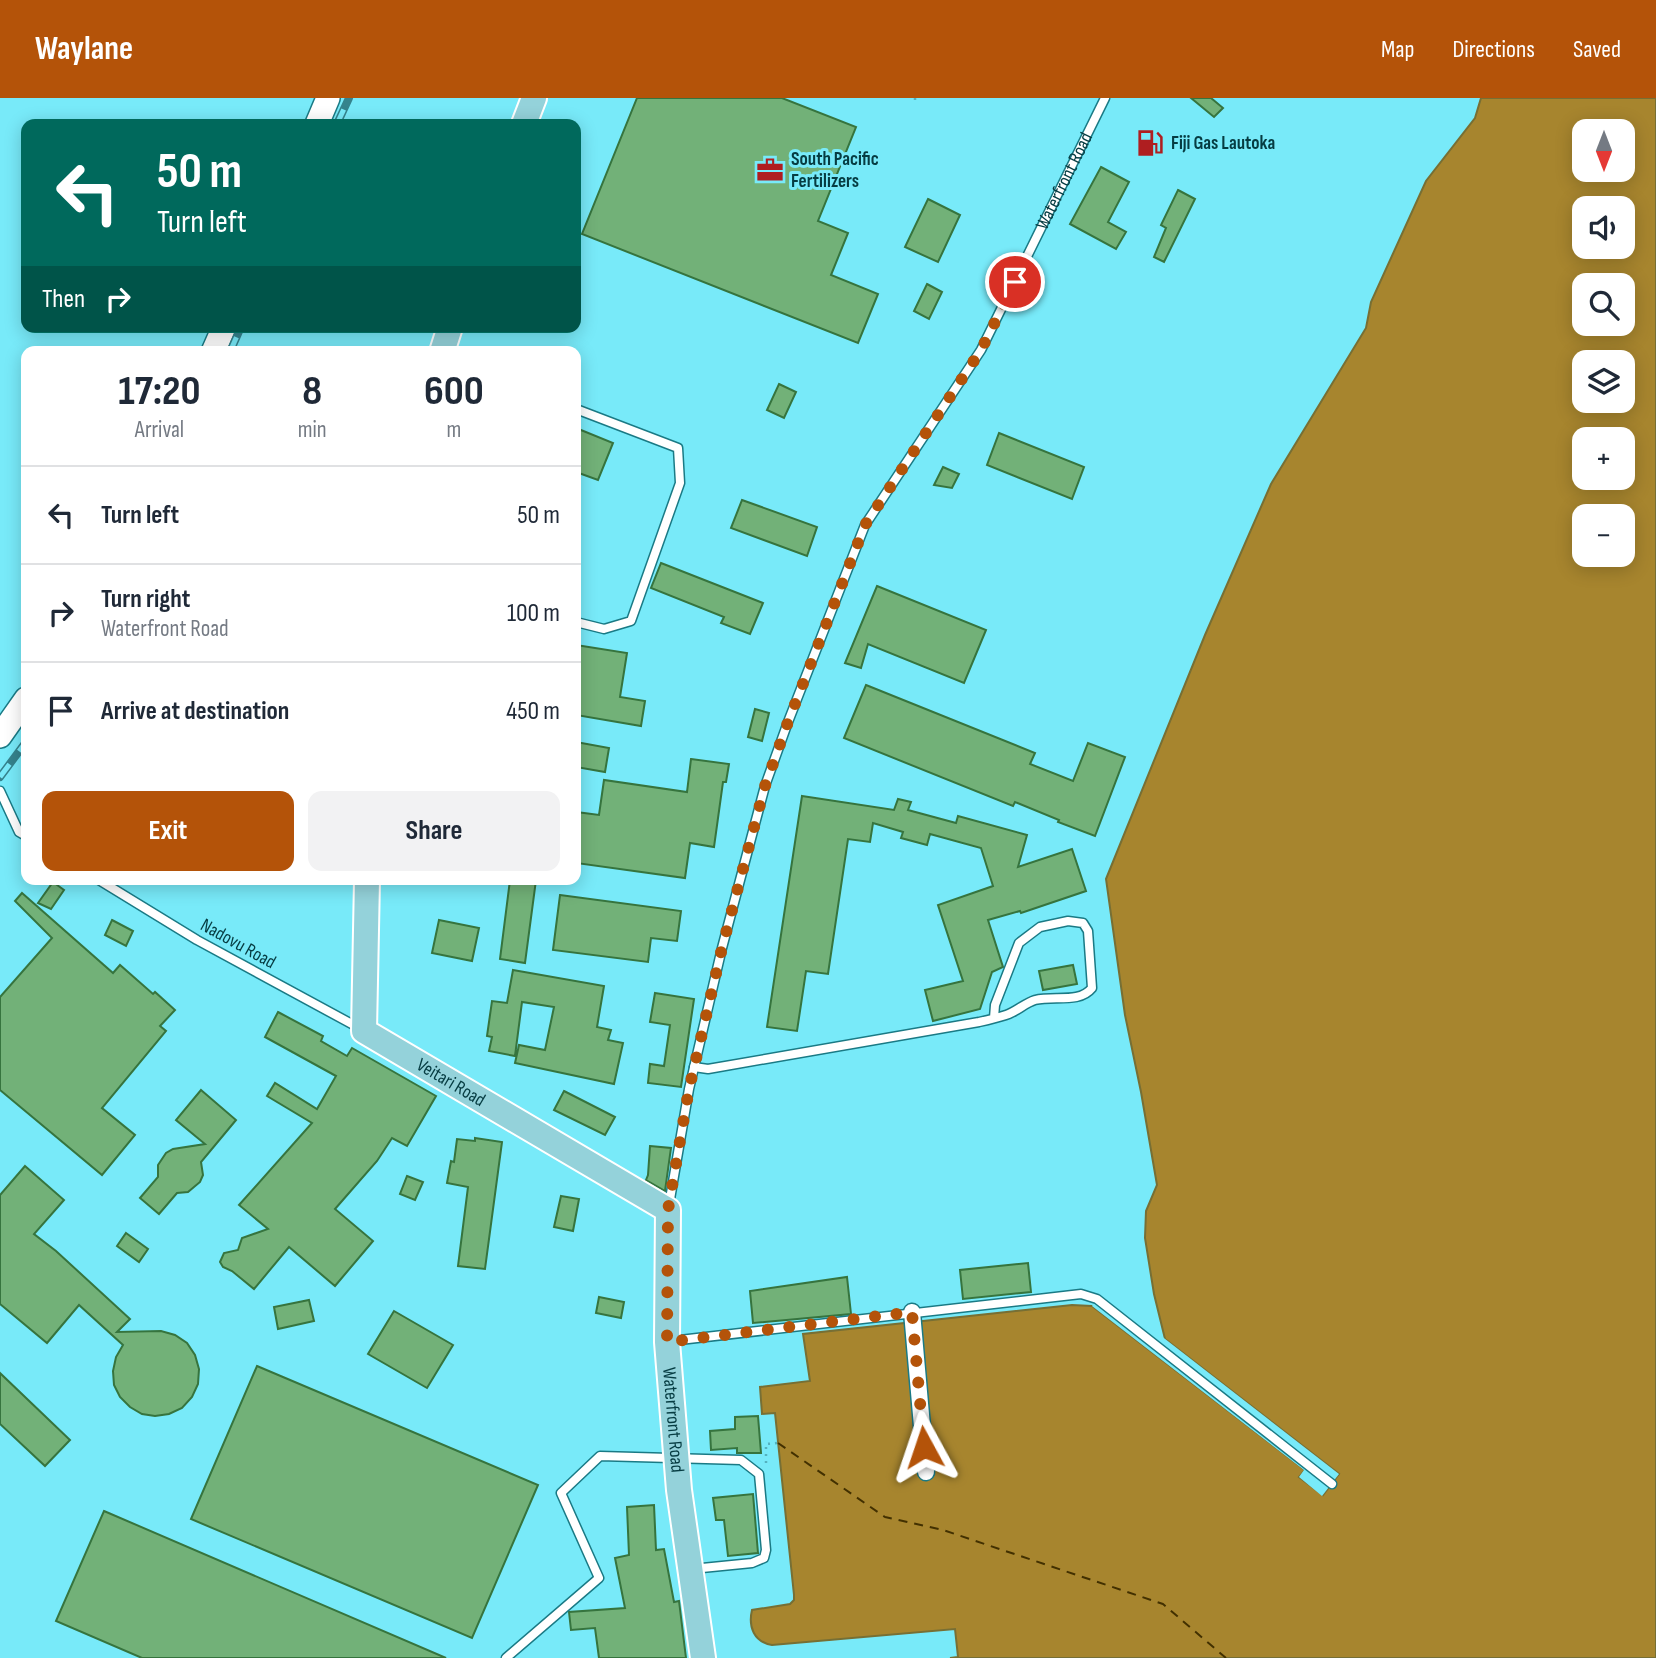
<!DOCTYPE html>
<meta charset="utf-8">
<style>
:root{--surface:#fff;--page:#f2f2f3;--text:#1f2937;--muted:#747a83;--line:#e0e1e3;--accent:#b45309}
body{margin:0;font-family:"Sofia Sans Condensed",sans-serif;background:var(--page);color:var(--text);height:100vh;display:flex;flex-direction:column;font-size:26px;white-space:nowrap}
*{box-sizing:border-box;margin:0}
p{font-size:23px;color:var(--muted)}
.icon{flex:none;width:38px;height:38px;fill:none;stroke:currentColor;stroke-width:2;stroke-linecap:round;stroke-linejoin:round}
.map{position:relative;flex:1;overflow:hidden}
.side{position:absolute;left:21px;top:248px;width:560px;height:539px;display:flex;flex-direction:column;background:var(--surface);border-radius:14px;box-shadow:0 4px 18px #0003}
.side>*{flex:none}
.banner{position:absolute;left:21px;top:21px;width:560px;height:214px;border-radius:14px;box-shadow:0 4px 18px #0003;background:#00695c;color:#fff;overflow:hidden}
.needle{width:46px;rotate:180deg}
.fabs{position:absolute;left:1572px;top:21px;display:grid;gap:14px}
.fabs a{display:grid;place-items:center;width:63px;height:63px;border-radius:14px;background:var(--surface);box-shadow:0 4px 18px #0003;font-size:35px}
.pin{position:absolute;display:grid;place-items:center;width:60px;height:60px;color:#fff;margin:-30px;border:4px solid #fff;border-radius:50%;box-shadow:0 2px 7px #0007}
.me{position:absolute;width:77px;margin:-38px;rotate:355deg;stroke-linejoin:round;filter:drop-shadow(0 0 5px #0008)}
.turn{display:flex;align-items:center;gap:24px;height:147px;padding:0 21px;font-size:32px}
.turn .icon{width:91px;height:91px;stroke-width:2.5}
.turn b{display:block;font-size:49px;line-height:60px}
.then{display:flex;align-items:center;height:66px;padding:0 21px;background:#0003;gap:14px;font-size:26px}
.eta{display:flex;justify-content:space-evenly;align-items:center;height:119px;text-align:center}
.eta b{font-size:42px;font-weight:700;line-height:49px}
.cta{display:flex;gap:14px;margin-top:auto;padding:14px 21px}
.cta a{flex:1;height:80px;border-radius:14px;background:var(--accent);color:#fff;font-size:28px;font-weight:700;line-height:80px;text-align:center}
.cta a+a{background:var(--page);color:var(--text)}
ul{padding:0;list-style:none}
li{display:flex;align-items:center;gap:21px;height:98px;padding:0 21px;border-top:2px solid var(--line)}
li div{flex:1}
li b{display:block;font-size:26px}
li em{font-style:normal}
header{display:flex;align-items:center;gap:42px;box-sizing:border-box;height:98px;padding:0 35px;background:var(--accent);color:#fff}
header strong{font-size:33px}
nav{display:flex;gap:38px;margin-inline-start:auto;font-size:24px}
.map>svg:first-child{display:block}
</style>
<header>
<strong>Waylane</strong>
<nav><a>Map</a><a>Directions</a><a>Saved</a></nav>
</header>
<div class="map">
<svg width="1656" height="1560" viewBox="0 0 1656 1560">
<rect width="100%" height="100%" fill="#78eaf9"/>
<!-- water -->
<path fill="#a7852e" stroke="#776f34" stroke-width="2" fill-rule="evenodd" d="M1481,0H1656V1560H950L958,1559L955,1531L772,1547C754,1544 748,1529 752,1512L790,1506L794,1502V1497L775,1315L762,1316L760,1289L810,1283L803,1236L1072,1207L1092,1208L1305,1372L1299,1379L1323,1397L1339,1376L1165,1241L1154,1196L1145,1140L1146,1113L1157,1087L1141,994L1125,917L1106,781L1205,537L1271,386L1366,230L1371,204L1426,83L1475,20ZM1584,33H1622V72H1584ZM1584,110H1622V149H1584ZM1584,187H1622V226H1584ZM1584,264H1622V303H1584ZM1584,341H1622V380H1584ZM1584,418H1622V457H1584Z"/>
<!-- pier -->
<path fill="#78eaf9" d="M1094,1205L1308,1371L1304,1379L1322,1393L1335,1376L1163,1244L1160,1237L1339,1376L1322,1398L1299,1379L1304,1372L1092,1208Z"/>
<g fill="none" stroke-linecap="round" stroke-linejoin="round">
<!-- ferry -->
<path stroke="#423000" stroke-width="2" stroke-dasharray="9 7" stroke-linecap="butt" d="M778,1345L885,1419L943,1432L1163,1506L1226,1560"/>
</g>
<!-- building -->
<g fill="#72b178" stroke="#36743e" stroke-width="2">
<path d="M637,0H782L856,29L818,123L848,135L831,177L878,196L858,245L582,136Z"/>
<path d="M1191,0H1211L1223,10L1214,19Z"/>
<path d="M1101,69L1129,84L1108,124L1126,134L1116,151L1070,126Z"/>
<path d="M1178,92L1195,101L1164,164L1154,159L1166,130L1161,127Z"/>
<path d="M928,101L960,117L938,164L905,149Z"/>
<path d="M927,186L942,194L929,221L914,213Z"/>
<path d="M779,286L796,294L784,320L767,312Z"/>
<path d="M576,330L613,345L598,382L576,374Z"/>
<path d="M999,335L1084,369L1072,401L987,367Z"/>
<path d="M943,369L959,376L952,390L934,387Z"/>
<path d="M742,402L817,429L807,458L731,430Z"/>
<path d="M661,465L763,505L750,536L721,525L724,519L651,490Z"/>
<path d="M877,488L986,532L964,585L868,546L861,570L845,565Z"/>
<path d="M576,547L627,555L620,599L645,603L641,628L576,617Z"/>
<path d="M866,587L1035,655L1030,666L1073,683L1088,645L1125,659L1095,738L1058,724L1059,722L1015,704L1013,708L844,640Z"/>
<path d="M755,611L769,615L762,643L748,639Z"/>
<path d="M576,644L609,650L605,674L576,669Z"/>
<path d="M691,661L729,666L726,684H723L714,749L690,745L685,780L576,765V714L599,717L604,682L687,694Z"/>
<path d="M802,698L894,712L898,701L911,704L908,712L956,725L958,718L1027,737L1018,769L1072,751L1086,793L1021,815L1020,813L988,822L1003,869L992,874L980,911L933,923L925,892L963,883L938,807L993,788L981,750L930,736L927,747L901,740L903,734L873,725L870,744L848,741L828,876L806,873L797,933L767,929Z"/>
<path d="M510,782H536L525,865L500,861Z"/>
<path d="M53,784L64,792L51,811L38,805Z"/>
<path d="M22,795L113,875L120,867L153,896L155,894L175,912L160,928L166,933L102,1010L135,1037L102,1077L0,992V899L52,840L15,803Z"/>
<path d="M560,797L681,813L677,843L651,840L648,864L553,852Z"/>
<path d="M112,822L133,833L126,848L105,837Z"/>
<path d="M439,822L479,830L472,863L432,855Z"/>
<path d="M1073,867L1077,886L1043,892L1039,873Z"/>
<path d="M513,872L604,888L597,929L611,932L608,942L623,945L614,986L515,965L519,947L545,952L554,909L522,904L515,958L489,953L492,939L487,938L492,903L507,905Z"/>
<path d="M655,895L694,901L681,989L648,985L650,966L664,968L670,927L650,924Z"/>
<path d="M278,914L323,938L321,943L347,958L352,950L436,998L407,1048L392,1040L377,1063L335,1111L373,1143L335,1188L289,1149L254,1191L232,1173L223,1169L220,1164L224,1155L238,1152L242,1140L268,1131L239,1107L312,1025L267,998L275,985L317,1011L336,978L265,939Z"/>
<path d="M201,992L236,1022L201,1064L203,1077L200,1084L188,1094L177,1095L159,1116L140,1100L158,1079V1067L166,1055L173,1051L205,1046L176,1022Z"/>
<path d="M564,993L615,1019L605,1037L554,1012Z"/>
<path d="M475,1040L502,1044L485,1171L458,1168L468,1089L447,1085L451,1063L454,1064L457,1041L475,1043Z"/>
<path d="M650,1048L671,1050L665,1093L646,1082L648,1077Z"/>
<path d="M25,1068L64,1102L34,1136L56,1153L130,1221L117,1234L161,1233L175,1237L187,1245L195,1257L199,1271L198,1286L192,1299L182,1310L169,1316L155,1318L142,1316L130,1309L120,1299L114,1287L113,1273L116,1259L123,1247L79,1207L47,1245L0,1206V1097Z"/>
<path d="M407,1078L423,1084L415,1102L400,1096Z"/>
<path d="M561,1098L579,1101L573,1133L554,1129Z"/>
<path d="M126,1135L148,1151L139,1164L117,1148Z"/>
<path d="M1028,1165L1031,1194L963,1201L960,1172Z"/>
<path d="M847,1179L851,1216L753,1225L750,1193Z"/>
<path d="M599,1199L624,1204L621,1220L596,1215Z"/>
<path d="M309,1202L314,1223L278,1231L274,1209Z"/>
<path d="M394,1213L453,1247L427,1290L368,1256Z"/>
<path d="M257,1268L538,1387L472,1540L191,1421Z"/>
<path d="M0,1275L70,1342L45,1368L0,1326Z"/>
<path d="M758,1318L761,1355H737V1350L711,1352L710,1333L735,1331V1319Z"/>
<path d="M753,1396L758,1455L728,1458L724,1422H716L713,1400Z"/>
<path d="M654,1407L656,1452L664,1451L674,1504L679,1503L686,1560H599L595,1530L571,1532L569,1514L625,1510L615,1460L629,1457L627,1409Z"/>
<path d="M104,1413L446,1560H142L56,1523Z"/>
</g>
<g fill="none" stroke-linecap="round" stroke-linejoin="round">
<defs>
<g id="lane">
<path d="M576,311L678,350L680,385L631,523L604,531L576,524"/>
<path d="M0,693L19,734L26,738"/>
<path d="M99,782L197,842L361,931"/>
<path d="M694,969L708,971L979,924C988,922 997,920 1006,917C1016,914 1025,905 1035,902C1054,897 1079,906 1092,890L1088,833L1083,825L1068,823L1040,829L1019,845L995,907L994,920"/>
<path id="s1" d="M669,1107L689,991L722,850L765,688L788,624L865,427L981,252L1105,0"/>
<path d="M671,1243L1081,1196L1097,1201L1332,1386"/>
<path d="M506,1560L599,1480L561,1395L600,1358L741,1362L759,1376L766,1452L764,1460L752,1465L692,1471"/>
</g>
<path id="street" d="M912,1214L926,1374"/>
<g id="secondary">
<path d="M317,26L328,0"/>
<path d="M213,254L224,229"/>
<path d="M0,638L26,601"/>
</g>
<g id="primary">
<path d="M524,26L534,0"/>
<path d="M442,254L450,229"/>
<path id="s2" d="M367,782L364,933L668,1112L667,1244L679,1392L703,1560"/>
</g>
</defs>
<!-- lane casing -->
<use href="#lane" stroke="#1a7a85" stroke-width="11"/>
<!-- street casing -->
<use href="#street" stroke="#1a7a85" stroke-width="19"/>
<!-- secondary casing -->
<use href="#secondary" stroke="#1a7a85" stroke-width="26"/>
<!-- primary casing -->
<use href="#primary" stroke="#fff" stroke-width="28"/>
<!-- path -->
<g stroke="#54b2bf" stroke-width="2.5" stroke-dasharray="2 5" stroke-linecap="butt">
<path d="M915,0V5"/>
<path d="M766,1365V1346L778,1345"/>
</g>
<!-- lane -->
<use href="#lane" stroke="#fff" stroke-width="8"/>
<!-- street -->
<use href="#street" stroke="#fff" stroke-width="16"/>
<!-- secondary -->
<use href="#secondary" stroke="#fff" stroke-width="23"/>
<!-- primary -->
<use href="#primary" stroke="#94d2da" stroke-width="24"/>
<defs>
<g id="rail">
<path d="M337,26L349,0"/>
<path d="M230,254L241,229"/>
<path d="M0,679L26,644"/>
</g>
</defs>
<!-- rail casing -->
<use href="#rail" stroke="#35838d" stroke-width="8"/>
<!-- rail -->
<use href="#rail" stroke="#78eaf9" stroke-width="5" stroke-dasharray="16" stroke-linecap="butt"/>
</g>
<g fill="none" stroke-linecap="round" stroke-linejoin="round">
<!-- route -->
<path stroke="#b45309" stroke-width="12" stroke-dasharray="0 21.6" d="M924,1349L912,1214L667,1244L668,1112L689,991L722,850L765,688L788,624L865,427L981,252L1015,184"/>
</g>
<!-- icons -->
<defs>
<symbol id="fuel-bare" viewBox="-9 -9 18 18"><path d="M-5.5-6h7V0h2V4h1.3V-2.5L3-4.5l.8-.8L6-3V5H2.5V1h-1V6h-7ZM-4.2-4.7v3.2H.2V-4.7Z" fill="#af1e20" stroke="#78eaf9" stroke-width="2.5" paint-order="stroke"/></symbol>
<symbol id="office-bare" viewBox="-9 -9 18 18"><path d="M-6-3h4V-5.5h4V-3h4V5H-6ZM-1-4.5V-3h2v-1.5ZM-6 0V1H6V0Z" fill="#af1e20" stroke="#78eaf9" stroke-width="2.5" paint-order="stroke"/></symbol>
</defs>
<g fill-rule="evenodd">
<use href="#fuel-bare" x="1131" y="26" width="38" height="38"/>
<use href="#office-bare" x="751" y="53" width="38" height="38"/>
</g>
<g text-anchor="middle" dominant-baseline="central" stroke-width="6" stroke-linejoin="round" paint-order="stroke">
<!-- poi labels -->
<g font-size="19" font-weight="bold" fill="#063c42" stroke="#78eaf9" text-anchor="start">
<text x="1171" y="45">Fiji Gas Lautoka</text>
<text x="791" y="61">South Pacific<tspan x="791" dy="22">Fertilizers</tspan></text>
</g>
<!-- street labels -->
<g font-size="19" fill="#063c42" stroke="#78eaf9">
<text stroke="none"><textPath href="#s1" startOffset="1108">Waterfront Road</textPath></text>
<text transform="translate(238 846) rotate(29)">Nadovu Road</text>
<text stroke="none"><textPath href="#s2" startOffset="252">Veitari Road</textPath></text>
<text stroke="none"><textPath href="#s2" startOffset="714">Waterfront Road</textPath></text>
</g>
</g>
</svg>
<div class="fabs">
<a><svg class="needle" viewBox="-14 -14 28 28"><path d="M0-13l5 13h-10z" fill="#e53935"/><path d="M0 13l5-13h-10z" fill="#747a83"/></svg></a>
<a><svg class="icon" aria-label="sound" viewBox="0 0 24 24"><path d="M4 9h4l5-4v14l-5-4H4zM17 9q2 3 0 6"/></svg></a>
<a><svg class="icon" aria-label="search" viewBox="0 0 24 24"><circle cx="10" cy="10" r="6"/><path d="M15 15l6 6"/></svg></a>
<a><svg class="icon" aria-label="layers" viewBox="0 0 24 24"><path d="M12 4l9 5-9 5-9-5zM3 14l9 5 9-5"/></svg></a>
<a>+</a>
<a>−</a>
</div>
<div class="pin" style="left:1015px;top:184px;background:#d93025"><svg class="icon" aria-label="arrive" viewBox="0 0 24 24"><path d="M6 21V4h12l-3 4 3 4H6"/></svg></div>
<svg class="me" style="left:924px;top:1349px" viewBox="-20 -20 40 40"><path d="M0-17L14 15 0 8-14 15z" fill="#b45309" stroke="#fff" stroke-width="4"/></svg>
<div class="banner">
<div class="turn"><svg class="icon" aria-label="left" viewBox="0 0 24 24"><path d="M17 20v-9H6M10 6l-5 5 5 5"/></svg><div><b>50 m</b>Turn left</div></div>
<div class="then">Then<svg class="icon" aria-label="right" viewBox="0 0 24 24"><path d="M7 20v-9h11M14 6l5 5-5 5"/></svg></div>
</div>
<section class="side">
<div class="eta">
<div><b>17:20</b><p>Arrival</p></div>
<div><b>8</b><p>min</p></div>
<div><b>600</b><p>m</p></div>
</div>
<ul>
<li><svg class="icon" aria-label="left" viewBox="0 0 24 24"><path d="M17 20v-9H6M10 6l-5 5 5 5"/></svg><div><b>Turn left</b></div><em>50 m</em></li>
<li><svg class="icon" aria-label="right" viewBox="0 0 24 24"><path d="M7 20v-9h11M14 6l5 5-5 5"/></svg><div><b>Turn right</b><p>Waterfront Road</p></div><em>100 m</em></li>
<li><svg class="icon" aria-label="arrive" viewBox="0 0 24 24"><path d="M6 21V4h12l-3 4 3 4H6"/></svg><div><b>Arrive at destination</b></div><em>450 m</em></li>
</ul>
<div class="cta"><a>Exit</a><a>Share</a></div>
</section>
</div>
